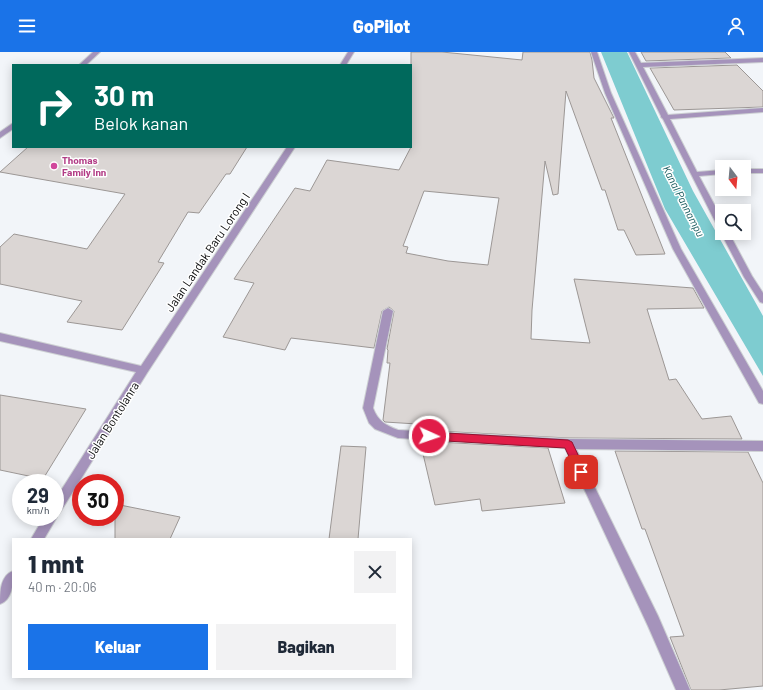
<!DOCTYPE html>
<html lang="id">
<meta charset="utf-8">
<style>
:root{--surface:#fff;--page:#f2f2f3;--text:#1f2937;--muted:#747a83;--accent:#1a73e8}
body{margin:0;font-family:Barlow,sans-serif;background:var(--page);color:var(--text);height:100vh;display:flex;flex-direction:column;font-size:15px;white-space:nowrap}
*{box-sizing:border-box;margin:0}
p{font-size:13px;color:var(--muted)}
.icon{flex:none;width:22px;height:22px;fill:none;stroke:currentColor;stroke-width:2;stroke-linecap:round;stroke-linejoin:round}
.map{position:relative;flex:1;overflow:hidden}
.details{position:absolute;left:12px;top:486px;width:400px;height:140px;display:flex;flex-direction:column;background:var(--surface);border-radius:0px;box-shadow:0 2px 10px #0003}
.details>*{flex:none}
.hud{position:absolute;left:12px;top:12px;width:400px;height:84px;border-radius:0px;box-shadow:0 2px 10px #0003;background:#00695c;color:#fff;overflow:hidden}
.needle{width:26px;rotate:164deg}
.fabs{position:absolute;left:715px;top:108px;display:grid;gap:8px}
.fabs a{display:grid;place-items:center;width:36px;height:36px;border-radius:0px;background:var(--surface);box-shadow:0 2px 10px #0003;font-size:20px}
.speed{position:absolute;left:12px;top:422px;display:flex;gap:8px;font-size:20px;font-weight:700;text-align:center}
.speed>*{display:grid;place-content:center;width:52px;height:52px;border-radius:50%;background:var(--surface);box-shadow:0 2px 10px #0003;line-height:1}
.speed small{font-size:10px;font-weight:400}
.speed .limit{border:6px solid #d22;background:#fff;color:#111}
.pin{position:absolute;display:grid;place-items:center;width:34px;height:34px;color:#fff;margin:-17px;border-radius:8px;box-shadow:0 2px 6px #0006}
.me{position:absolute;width:44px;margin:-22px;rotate:93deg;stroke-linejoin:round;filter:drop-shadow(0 0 3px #0008)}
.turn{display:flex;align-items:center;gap:14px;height:84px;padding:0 16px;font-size:18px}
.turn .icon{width:52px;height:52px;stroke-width:2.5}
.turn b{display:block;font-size:28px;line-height:34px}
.round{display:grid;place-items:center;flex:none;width:42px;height:42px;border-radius:0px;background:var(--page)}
.summary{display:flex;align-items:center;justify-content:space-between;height:68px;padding:0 16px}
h1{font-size:24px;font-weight:800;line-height:30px}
.button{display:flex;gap:8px;margin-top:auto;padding:8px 16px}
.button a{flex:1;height:46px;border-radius:0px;background:var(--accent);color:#fff;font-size:16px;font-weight:800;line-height:46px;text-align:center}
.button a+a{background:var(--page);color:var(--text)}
header{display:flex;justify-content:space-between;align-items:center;height:52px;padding:0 16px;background:var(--accent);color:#fff;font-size:18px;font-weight:800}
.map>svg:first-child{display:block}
</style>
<header><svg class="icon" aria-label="menu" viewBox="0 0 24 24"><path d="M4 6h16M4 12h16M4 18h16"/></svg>GoPilot<svg class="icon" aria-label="person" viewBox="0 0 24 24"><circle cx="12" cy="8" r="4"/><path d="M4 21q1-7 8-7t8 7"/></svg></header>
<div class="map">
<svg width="763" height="638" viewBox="0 0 763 638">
<rect width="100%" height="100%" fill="#f2f5f9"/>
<!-- water -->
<path fill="#7eccd0" d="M601,0H627L693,139L763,264V324L665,157Z"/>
<!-- building -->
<g fill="#dbd6d4" stroke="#9c9795" fill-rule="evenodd">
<path d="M411,0H442L522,8L523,0H590L592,8L594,26L614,66H611L665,202L636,203L624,178H618L605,138H602L566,39L558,142L553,143L545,109L532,258L531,287L590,291L574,227L693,236L704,256L647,257L669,328L676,327L702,367L731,364L742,387L568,386L418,378L417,372L385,370L383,368L390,311H387L388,298L387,297L394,259L389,255L382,259L374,296L291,286L285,298L223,285L254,231L234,227L295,136L310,139L327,108L399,118L411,95ZM424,139L499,146L488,213L448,209L406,201L408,195L403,194Z"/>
<path d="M641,0H725L731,6L646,9Z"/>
<path d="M737,13L763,39V55L674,58L650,16Z"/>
<path d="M28,95H247L230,122H226L199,161L188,160L158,210L164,211L122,278L67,270L82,249L0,232V195L14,182L87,197L125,142L0,120Z"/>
<path d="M0,343L86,357L43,427L0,418Z"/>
<path d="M420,389L548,396L565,451L482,459L480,447L435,453Z"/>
<path d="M341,394L366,395L358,487H329Z"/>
<path d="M615,399L748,400L763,431V634L719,638H691L670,585L684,584L645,477H642Z"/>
<path d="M115,452L180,465L170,487H115Z"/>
</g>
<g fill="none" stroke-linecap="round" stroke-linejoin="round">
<defs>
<g id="minor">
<path d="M93,0H100L86,13H79Z"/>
<path d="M348,0H354L346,13H340Z"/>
<path d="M591,0H597L611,41L681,197L763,339V352L759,351L673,197L605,41Z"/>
<path d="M629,0H635L641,11L763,6V10L643,15L668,63L763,56V60L670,67L697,120L722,118V122L699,124L722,167V178L718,175L663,67L661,65V64Z"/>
<path d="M13,71V77L0,86V80Z"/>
<path d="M287,95H295L147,321L59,462L56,463L57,465L44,487H31L44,465H55V448L136,320L0,289V281L141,314Z"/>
<rect x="744" y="117" width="19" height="4"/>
<path d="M722,179V181H729L752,224L763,241V251L760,250L744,225L721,181Z"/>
<path d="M388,256L393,259L373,356C378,369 385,373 398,378L568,387L763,389V399L576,397L658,564L690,638H676L648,574L565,396L398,386L375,377L369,371L363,356L383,259Z"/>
<path d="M13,519C13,531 13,547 0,552C0,540 0,524 13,519Z"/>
</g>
</defs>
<!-- minor casing -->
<use href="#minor" stroke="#cdd0d3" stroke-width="2"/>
<!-- minor -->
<use href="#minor" fill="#a593bb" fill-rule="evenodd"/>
</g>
<!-- route -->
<path fill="#e11d48" stroke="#92132f" d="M429,380L568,388L572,390L586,420L585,423L581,424L578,423L565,396L429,388L425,387L424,384L425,381Z"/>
<!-- markers -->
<circle fill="#d1479c" stroke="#fff" stroke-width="1.5" cx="54" cy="114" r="4"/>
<g text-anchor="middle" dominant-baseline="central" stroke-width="3" stroke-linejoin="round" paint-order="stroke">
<!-- far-hotel labels -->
<g font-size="10" font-weight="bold" fill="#b23c85" stroke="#fff" text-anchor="start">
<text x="62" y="108">Thomas<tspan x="62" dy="12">Family Inn</tspan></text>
</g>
<!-- far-water labels -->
<g font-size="11" font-style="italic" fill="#14585b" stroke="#fff">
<text transform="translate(684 149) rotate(63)">Kanal Pannampu</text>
</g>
<!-- street labels -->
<g font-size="12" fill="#0b0c0d" stroke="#fff">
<text transform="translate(207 200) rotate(-56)">Jalan Landak Baru Lorong I</text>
<text transform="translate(112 368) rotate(-58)">Jalan Bontolanra</text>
</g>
</g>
</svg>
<div class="fabs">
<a><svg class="needle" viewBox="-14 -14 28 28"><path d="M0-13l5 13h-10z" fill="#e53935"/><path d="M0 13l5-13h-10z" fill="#747a83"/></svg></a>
<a><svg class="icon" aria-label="search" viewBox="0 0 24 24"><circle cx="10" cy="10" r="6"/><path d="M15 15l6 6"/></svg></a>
</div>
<div class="speed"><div>29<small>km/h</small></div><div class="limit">30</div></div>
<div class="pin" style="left:581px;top:420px;background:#d93025"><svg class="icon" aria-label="arrive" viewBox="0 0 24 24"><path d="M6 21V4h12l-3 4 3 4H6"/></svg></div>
<svg class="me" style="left:429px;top:384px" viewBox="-20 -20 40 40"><circle r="17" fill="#e11d48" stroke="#fff" stroke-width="3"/><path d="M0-11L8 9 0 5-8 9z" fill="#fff"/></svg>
<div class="hud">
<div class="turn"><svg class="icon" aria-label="right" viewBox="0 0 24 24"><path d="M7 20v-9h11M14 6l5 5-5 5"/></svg><div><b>30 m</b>Belok kanan</div></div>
</div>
<section class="details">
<div class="summary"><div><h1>1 mnt</h1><p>40 m · 20:06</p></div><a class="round"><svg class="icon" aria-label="close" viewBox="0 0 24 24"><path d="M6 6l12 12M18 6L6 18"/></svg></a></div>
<div class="button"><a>Keluar</a><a>Bagikan</a></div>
</section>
</div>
